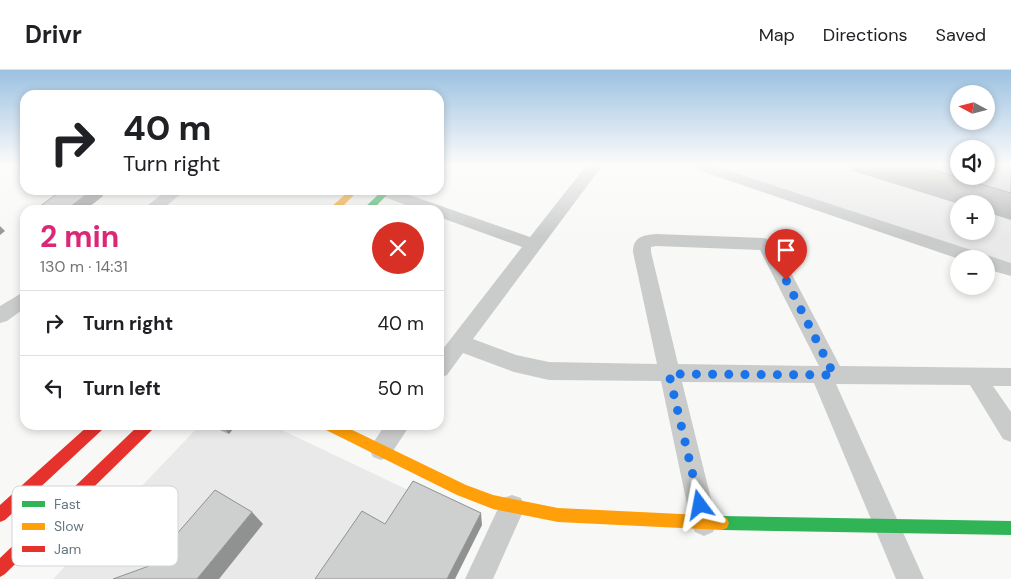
<!DOCTYPE html>
<meta charset="utf-8">
<style>
:root{--surface:#fff;--page:#f6f6f6;--text:#202124;--muted:#757577;--line:#e0e0e0;--accent:#db2777}
body{margin:0;font-family:"DM Sans",sans-serif;background:var(--page);color:var(--text);height:100vh;display:flex;flex-direction:column;font-size:19px;white-space:nowrap}
*{box-sizing:border-box;margin:0}
p{font-size:16px;color:var(--muted)}
.icon{flex:none;width:28px;height:28px;fill:none;stroke:currentColor;stroke-width:2;stroke-linecap:round;stroke-linejoin:round}
.map{position:relative;flex:1;overflow:hidden}
.details{position:absolute;left:20px;top:135px;width:424px;height:225px;display:flex;flex-direction:column;background:var(--surface);border-radius:15px;box-shadow:0 2px 8px #0003}
.details>*{flex:none}
.hud{position:absolute;left:20px;top:20px;width:424px;height:105px;border-radius:15px;box-shadow:0 2px 8px #0003;background:#fff;color:var(--text);overflow:hidden}
.needle{width:32px;rotate:277deg}
.fabs{position:absolute;left:950px;top:15px;display:grid;gap:10px}
.fabs a{display:grid;place-items:center;width:45px;height:45px;border-radius:50%;background:var(--surface);box-shadow:0 2px 8px #0003;font-size:25px}
.pin{position:absolute;display:grid;place-items:center;width:42px;height:42px;color:#fff;margin:-51px -21px;border-radius:50% 50% 50% 0;rotate:-45deg;box-shadow:0 0 5px #0007}
.pin .icon{rotate:45deg}
.me{position:absolute;width:55px;margin:-28px;rotate:347deg;stroke-linejoin:round;filter:drop-shadow(0 0 4px #0008)}
.turn{display:flex;align-items:center;gap:18px;height:105px;padding:0 20px;font-size:22px}
.turn .icon{width:65px;height:65px;stroke-width:2.5}
.turn b{display:block;font-size:35px;line-height:42px}
.round{display:grid;place-items:center;flex:none;width:52px;height:52px;border-radius:26px;background:var(--page)}
.overview{display:flex;align-items:center;justify-content:space-between;height:85px;padding:0 20px}
h1{font-size:30px;font-weight:700;line-height:38px;color:var(--accent)}
ul{padding:0;list-style:none}
li{display:flex;align-items:center;gap:15px;height:65px;padding:0 20px;border-top:1px solid var(--line)}
li div{flex:1}
li b{display:block;font-size:19px}
li em{font-style:normal}
header{display:flex;align-items:center;gap:30px;box-sizing:border-box;height:70px;padding:0 25px;background:var(--surface);border-bottom:1px solid var(--line)}
header strong{font-size:24px}
nav{display:flex;gap:28px;margin-inline-start:auto;font-size:18px}
.map>svg:first-child{display:block}
</style>
<header>
<strong>Drivr</strong>
<nav><a>Map</a><a>Directions</a><a>Saved</a></nav>
</header>
<div class="map">
<svg width="1011" height="509" viewBox="0 0 1011 509">
<rect width="100%" height="100%" fill="#f8f8f7"/>
<!-- built -->
<g fill="#e8e9e8" fill-rule="evenodd">
<path d="M708,96H959V106H986V96H1011V197ZM959,134H986V161H959Z"/>
<path d="M200,355H271L482,455L455,509H53Z"/>
</g>
<g fill="none" stroke-linecap="round" stroke-linejoin="round">
<!-- street -->
<g fill="#cacccc" fill-rule="evenodd">
<path d="M586,96H602L473,269L516,285L549,292L657,294L633,182C633,167 643,165 656,164L764,168L770,170L778,178L840,296L1011,298V316H993L1011,342V372L1003,369L970,315L836,314L924,509H896L814,313L682,312L717,453L713,462L704,466L695,462L691,453L661,311L549,310L514,302L463,283L447,305L439,308V284L522,177L439,147V140H419L379,125L378,120H395L530,167ZM656,176L760,180L819,296L678,294L651,182V177Z"/>
<path d="M692,96H714L1011,193V206L986,199V189H959L695,99Z"/>
<path d="M167,120H186L161,140H142Z"/>
<path d="M25,221V238L7,251L0,253V236Z"/>
<path d="M385,355H410L389,387L381,390L373,387L369,379Z"/>
<path d="M512,425L521,428L525,437L493,509H465L503,428Z"/>
</g>
<!-- fast -->
<g fill="#30b455" fill-rule="evenodd">
<path d="M383,120H392L372,140H362Z"/>
<path d="M722,446L1011,451V465L722,460L717,458L715,453L717,448Z"/>
</g>
<!-- slow -->
<g fill="#ff9f0a" fill-rule="evenodd">
<path d="M350,120H359L339,140H328Z"/>
<path d="M323,355H342L466,415L493,425L558,438L722,446L727,448L729,453L727,458L722,460L558,452L493,439L457,425L324,359Z"/>
</g>
<!-- jam -->
<g fill="#e5322d" fill-rule="evenodd">
<path d="M89,355H104L103,359L5,450L0,452V435Z"/>
<path d="M139,355H154L153,359L5,504L0,507V488Z"/>
</g>
</g>
<!-- wall -->
<g fill="#b1b3b3">
<path d="M852,96H959L1011,98V150L986,142V134H959L850,100Z"/>
<path d="M103,126L85,140H42L39,137Z"/>
<path d="M208,355H236L229,364Z"/>
</g>
<!-- shaded-wall -->
<g fill="#909292">
<path d="M92,120H99L103,126L85,140H66Z"/>
<path d="M0,156L5,161L0,165Z"/>
<path d="M223,355H236L229,364L223,356Z"/>
<path d="M252,442L263,454L219,509H197Z"/>
<path d="M481,443L482,455L455,509H447Z"/>
</g>
<!-- building -->
<g fill="#ced0d0" stroke="#909292">
<path d="M920,96H959V106H986V96H1003L1011,98V123Z"/>
<path d="M62,120H92L66,140H53L39,137Z"/>
<path d="M413,411L481,443L447,509H315L362,441L385,454Z"/>
<path d="M215,420L252,442L197,509H113L149,496Z"/>
</g>
<!-- sky -->
<linearGradient id="sky" x2="0" y2="1"><stop stop-color="#9cc1e1"/><stop offset="0.57" stop-color="#fcfcfb"/><stop offset="1" stop-color="#fcfcfb" stop-opacity="0"/></linearGradient>
<rect width="1011" height="167" fill="url(#sky)"/>
<g fill="none" stroke-linecap="round" stroke-linejoin="round">
<!-- route -->
<path stroke="#1a73e8" stroke-width="9" stroke-dasharray="0 16.2" d="M700,435L669,304L834,305L786,210"/>
</g>
<!-- legend -->
<rect x="12" y="416" width="166" height="80" rx="8" fill="#fff" stroke="#d1d6d9" stroke-width="1"/>
<rect x="22" y="431" width="23" height="6" fill="#30b455"/>
<rect x="22" y="453" width="23" height="7" fill="#ff9f0a"/>
<rect x="22" y="476" width="23" height="6" fill="#e5322d"/>
<g font-size="14" fill="#657780">
<text x="54" y="439">Fast</text>
<text x="54" y="461">Slow</text>
<text x="54" y="484">Jam</text>
</g>
</svg>
<div class="fabs">
<a><svg class="needle" viewBox="-14 -14 28 28"><path d="M0-13l5 13h-10z" fill="#e53935"/><path d="M0 13l5-13h-10z" fill="#757577"/></svg></a>
<a><svg class="icon" aria-label="sound" viewBox="0 0 24 24"><path d="M4 9h4l5-4v14l-5-4H4zM17 9q2 3 0 6"/></svg></a>
<a>+</a>
<a>−</a>
</div>
<div class="pin" style="left:786px;top:210px;background:#d93025"><svg class="icon" aria-label="arrive" viewBox="0 0 24 24"><path d="M6 21V4h12l-3 4 3 4H6"/></svg></div>
<svg class="me" style="left:700px;top:435px" viewBox="-20 -20 40 40"><path d="M0-17L14 15 0 8-14 15z" fill="#1a73e8" stroke="#fff" stroke-width="4"/></svg>
<div class="hud">
<div class="turn"><svg class="icon" aria-label="right" viewBox="0 0 24 24"><path d="M7 20v-9h11M14 6l5 5-5 5"/></svg><div><b>40 m</b>Turn right</div></div>
</div>
<section class="details">
<div class="overview"><div><h1>2 min</h1><p>130 m · 14:31</p></div><a class="round" style="background:#d93025;color:#fff"><svg class="icon" aria-label="close" viewBox="0 0 24 24"><path d="M6 6l12 12M18 6L6 18"/></svg></a></div>
<ul>
<li><svg class="icon" aria-label="right" viewBox="0 0 24 24"><path d="M7 20v-9h11M14 6l5 5-5 5"/></svg><div><b>Turn right</b></div><em>40 m</em></li>
<li><svg class="icon" aria-label="left" viewBox="0 0 24 24"><path d="M17 20v-9H6M10 6l-5 5 5 5"/></svg><div><b>Turn left</b></div><em>50 m</em></li>
</ul>
</section>
</div>
